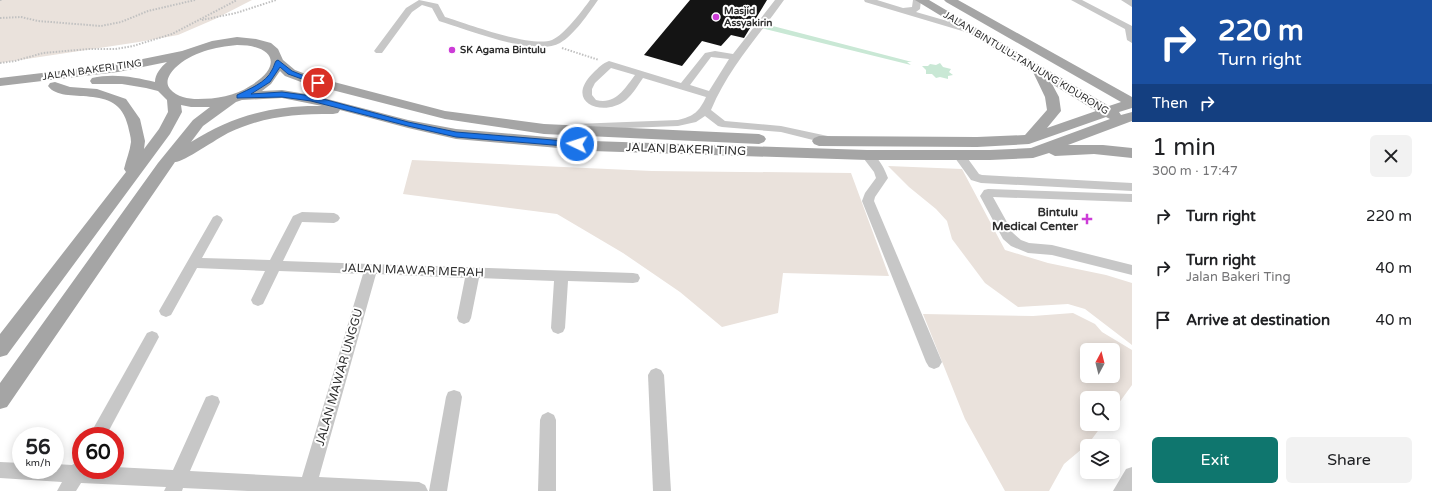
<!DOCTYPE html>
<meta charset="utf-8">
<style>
:root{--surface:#fff;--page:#f2f2f2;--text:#202124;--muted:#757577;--accent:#0f766e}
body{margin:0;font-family:"Varela Round",sans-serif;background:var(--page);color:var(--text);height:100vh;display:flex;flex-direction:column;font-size:15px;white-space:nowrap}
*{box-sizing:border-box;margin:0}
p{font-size:13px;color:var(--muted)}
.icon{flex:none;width:22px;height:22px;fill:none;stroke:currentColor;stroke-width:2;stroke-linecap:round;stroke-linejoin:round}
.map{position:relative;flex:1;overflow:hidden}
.details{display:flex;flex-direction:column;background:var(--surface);width:300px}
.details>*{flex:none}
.banner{background:#1a4fa0;color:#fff;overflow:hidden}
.needle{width:26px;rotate:7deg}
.controls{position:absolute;left:1080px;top:343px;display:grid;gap:8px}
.controls a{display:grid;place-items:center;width:40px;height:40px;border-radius:6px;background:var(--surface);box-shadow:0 2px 10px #0003;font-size:20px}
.speed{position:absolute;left:12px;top:427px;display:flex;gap:8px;font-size:20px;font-weight:700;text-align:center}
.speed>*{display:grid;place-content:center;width:52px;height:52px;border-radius:50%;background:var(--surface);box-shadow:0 2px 10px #0003;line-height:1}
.speed small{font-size:10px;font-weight:400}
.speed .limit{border:6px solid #d22;background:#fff;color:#111}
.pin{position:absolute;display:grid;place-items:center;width:34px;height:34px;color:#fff;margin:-17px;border:2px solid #fff;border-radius:50%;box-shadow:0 1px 4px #0007}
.me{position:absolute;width:44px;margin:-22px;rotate:274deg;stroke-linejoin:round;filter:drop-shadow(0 0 3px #0008)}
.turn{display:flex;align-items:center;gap:14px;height:84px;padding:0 20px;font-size:18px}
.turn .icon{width:52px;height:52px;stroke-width:2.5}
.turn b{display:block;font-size:28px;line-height:34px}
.then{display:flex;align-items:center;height:38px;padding:0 20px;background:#0003;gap:8px;font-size:15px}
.round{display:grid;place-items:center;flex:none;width:42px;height:42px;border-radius:6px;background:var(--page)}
.head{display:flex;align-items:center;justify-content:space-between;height:68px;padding:0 20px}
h1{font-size:24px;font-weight:600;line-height:30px}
.action{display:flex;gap:8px;margin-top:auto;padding:8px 20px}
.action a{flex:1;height:46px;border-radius:6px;background:var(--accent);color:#fff;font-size:16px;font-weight:600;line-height:46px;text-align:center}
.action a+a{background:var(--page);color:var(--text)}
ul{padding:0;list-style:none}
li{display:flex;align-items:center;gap:12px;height:52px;padding:0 20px}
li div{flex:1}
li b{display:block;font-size:15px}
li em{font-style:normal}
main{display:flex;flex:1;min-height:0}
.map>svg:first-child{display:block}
</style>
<main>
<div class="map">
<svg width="1132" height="491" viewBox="0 0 1132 491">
<rect width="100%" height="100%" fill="#fff"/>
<!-- green -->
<g fill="#eae2dc" fill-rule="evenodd">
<path d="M0,0H252L215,19L178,35L139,42L0,63Z"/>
<path d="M412,160L652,171L851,173L889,276L783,273L778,313L722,327L680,292L623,253L557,214L403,194Z"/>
<path d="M888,166L962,169L1005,250L1048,263L1106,275L1132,283V345L1085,309L1068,304L1018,307L985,283L952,239L947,221L936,209L909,187Z"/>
<path d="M1073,313L1095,324L1102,332L1132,350V385L1113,411V398H1087V424H1103L1089,443L1064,464L1049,491H1005L965,419L923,314L1033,316ZM1087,350H1113V376H1087Z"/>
</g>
<!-- water -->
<g fill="#c9e8d5">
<path d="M765,24L912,62H907L911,65L761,28Z"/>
<path d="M940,63L943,67L951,69L949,72L953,75L948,76V79L940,77L936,78L932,74H926V70L922,66H928L930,64L936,65Z"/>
</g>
<!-- building -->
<path fill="#141414" d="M690,0H767L744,38L731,35L721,46L702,41L682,66L644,55Z"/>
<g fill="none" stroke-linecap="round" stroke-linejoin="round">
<!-- path -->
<g stroke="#c1c1c1" stroke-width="2" stroke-dasharray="1.5 1.5" stroke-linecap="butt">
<path d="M0,0H2"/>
<path d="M0,18L21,17L38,21L101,26L121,22L148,11L195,0"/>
<path d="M202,20L236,13L276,0"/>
<path d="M562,48L599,60"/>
<path d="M0,63L15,61L43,53L89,49H115L133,46L172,34L237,0"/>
</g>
<!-- minor -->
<g fill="#c7c7c7" fill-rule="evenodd">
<path d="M419,0L438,4L445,17C468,24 531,48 552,40C564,35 582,11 590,0H598C589,13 574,35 560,43C535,57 466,29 439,21L432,8L422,5L412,12L382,53H376L374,51L406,8Z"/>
<path d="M775,0H784C758,37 729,67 711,110L725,121L781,126L837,138L839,141L837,144L833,145L781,132L722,127L718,126L705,116L696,122L678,126L575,130L571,129L570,127L571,125L575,124L678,120C694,116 699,112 706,97L643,78C638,85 633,94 626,100C604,118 562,103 594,72C598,68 603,63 609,61L681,83L705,53L715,51L733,54ZM711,57L729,59L709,91L690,85ZM611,68L635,75C625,88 616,105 596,100L592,95V89L595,83Z"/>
<path d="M864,0H877L903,8L912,7L913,0H921L920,9L916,12L975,29L977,31L975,33H969L865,2Z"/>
<path d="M1071,0H1082L1132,26V43L1127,40L1125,29Z"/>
<path d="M1121,0H1132V7Z"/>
<path d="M867,151C877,154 885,169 888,178L875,197L874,201L942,362L939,367L934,369L929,367L926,362L862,201L865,193L876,178L874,172L861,155L863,152Z"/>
<path d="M959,151L963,152L979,174L982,175L1132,183V191L981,183L971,180L955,158L953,155L955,152Z"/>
<path d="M988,189L1132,194V202L993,197L1013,233L1021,240L1029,243L1052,245L1132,265V275L1052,255L1028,253L1011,246L1003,239L980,196L984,190Z"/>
<path d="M302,212L334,213L338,215L340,218L338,221L334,223L302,222L283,261L633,273L638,274L640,278L638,282L633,283L568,281L565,328L563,332L558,334L553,332L551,328L554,281L479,278L471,318L469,322L464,324L459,322L457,318L465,278L376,274L319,477L419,482L425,485L428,491H248L183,488L182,491H164L166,487L81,483L76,491H57L62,482L0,478V462L21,463V470H55V464L72,465L79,461H81V470H115V467L173,470L206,397L212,395L218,397L220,402L190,471L302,477L363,274L279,271L263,304L258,306L253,304L251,300L265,271L197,268L171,315L166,317L161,315L159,311L213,217L217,215L221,217L223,220L202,258L270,260L293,216Z"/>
<path d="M152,331L157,333L159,337L106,436H89L147,333Z"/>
<path d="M656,368L661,370L664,375L671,491H653L648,375L651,370Z"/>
<path d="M454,390L460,392L462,397L447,491H429L446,397L448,392Z"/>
<path d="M548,412L554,415L556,420V491H538L540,420L542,415Z"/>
<path d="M1132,467V491H1113L1126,469Z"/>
</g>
<!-- major -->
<path fill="#a5a5a5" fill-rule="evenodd" d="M915,0H929L1109,106L1121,102L946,2L944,0H958L1132,97V108L1119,112L1121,115L1132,112V121L1068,145H1103L1132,148V158L1094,154L1055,156L1049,153L1033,158L990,160H867L592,151L456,139L408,128L340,110L338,113L333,114C294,114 264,116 228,133C218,138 182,163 175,162L7,407L0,409V383L158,163L193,120L210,107H191L181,105L182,112L170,134L7,355L0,357V334L126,172L124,169C126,160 130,151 131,142C131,137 129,131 128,126C118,80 63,107 48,86L50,83L55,82L70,87L97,89L126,99L140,119L145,141L144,149L159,129L168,112L167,100L158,91L146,88L122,84H92L90,81L92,78C113,73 135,77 155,82C155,74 161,67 167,62L118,72L0,86V78L118,64L182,51L212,41L237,37L256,39L271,43L278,49L283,60L295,70L311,76L445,111L544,124L759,134L764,136L766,139L764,142L759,144L544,134L445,119L301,82L285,76L280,71L271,84L262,91L282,90L312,95L408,120L456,129L592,141L867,150H990L1031,148L1110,119L1106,117L1029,144L977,147L819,146L814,144L812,141L814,138L819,136L977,137L1025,135L1047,110L1045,97L1033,72ZM237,45C274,45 284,66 250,86C235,96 216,99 198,99C188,99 177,97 170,89C164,82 170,73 175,68C192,52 215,47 237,45ZM1052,84L1096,111L1047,128L1061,111L1059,97ZM282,98L322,106C273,105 232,116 191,142L203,126L236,102L242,100Z"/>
</g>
<!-- route -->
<path fill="#1a73e8" stroke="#114b97" d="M278,60L292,71L322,83L318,85L316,84L288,74L280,67L270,82L251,94L282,92L312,96L408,122L456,132L577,142L581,144L577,147L456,137L408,126L311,101L282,97L237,98V95C249,89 266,83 272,70C274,67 274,64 276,61Z"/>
<!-- markers -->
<g fill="#cc3cd7" stroke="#fff" stroke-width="1.5">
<circle cx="716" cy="17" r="4"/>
<circle cx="452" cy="50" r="4"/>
<path d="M1085 213h4v4h4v4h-4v4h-4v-4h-4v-4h4z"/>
</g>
<g text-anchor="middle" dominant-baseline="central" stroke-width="4" stroke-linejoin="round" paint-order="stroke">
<!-- far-poi labels -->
<g font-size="10" font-weight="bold" fill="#2d2d2d" stroke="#fff" text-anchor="start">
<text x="724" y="11">Masjid<tspan x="724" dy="12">Assyakirin</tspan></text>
<text x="460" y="50">SK Agama Bintulu</text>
</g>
<!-- far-street labels -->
<g font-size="10" fill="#2d2d2d" stroke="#fff">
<text transform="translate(1026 63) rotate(31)">JALAN BINTULU-TANJUNG KIDURONG</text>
<text transform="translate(92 70) rotate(-8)">JALAN BAKERI TING</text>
</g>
<!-- street labels -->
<g font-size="12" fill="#2d2d2d" stroke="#fff">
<text transform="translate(686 149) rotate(2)">JALAN BAKERI TING</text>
<text transform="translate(413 270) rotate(2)">JALAN MAWAR MERAH</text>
<text transform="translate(339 377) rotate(-74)">JALAN MAWAR UNGGU</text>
</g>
<!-- poi labels -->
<g font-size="12" font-weight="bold" fill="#2d2d2d" stroke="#fff" text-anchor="end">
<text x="1078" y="212">Bintulu<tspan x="1078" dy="14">Medical Center</tspan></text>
</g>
</g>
</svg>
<div class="controls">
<a><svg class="needle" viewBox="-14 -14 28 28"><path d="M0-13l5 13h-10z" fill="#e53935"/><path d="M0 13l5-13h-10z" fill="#757577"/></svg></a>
<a><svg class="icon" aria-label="search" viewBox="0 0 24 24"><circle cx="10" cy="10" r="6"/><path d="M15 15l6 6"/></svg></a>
<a><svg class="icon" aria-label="layers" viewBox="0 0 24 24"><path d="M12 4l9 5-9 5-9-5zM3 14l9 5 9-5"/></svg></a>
</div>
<div class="speed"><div>56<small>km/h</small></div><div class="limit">60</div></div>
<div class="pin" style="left:318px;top:83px;background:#d93025"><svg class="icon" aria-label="arrive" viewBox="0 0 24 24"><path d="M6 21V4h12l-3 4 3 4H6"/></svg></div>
<svg class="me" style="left:577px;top:144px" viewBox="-20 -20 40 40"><circle r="17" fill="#1a73e8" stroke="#fff" stroke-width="3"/><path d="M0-11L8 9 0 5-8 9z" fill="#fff"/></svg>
</div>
<section class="details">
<div class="banner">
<div class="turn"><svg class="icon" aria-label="right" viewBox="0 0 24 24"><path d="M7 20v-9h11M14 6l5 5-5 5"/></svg><div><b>220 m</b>Turn right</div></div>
<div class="then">Then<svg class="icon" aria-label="right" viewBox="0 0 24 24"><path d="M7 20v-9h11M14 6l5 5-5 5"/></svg></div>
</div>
<div class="head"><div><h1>1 min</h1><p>300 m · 17:47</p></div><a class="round"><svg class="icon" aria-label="close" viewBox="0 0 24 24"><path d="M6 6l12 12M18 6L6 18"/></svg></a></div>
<ul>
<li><svg class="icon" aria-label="right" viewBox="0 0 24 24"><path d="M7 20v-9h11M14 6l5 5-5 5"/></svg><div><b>Turn right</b></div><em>220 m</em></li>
<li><svg class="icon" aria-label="right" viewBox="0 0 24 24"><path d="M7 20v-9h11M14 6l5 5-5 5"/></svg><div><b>Turn right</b><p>Jalan Bakeri Ting</p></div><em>40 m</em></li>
<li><svg class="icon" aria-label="arrive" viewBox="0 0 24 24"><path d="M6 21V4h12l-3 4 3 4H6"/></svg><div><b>Arrive at destination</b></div><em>40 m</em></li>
</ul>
<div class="action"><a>Exit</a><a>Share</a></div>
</section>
</main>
